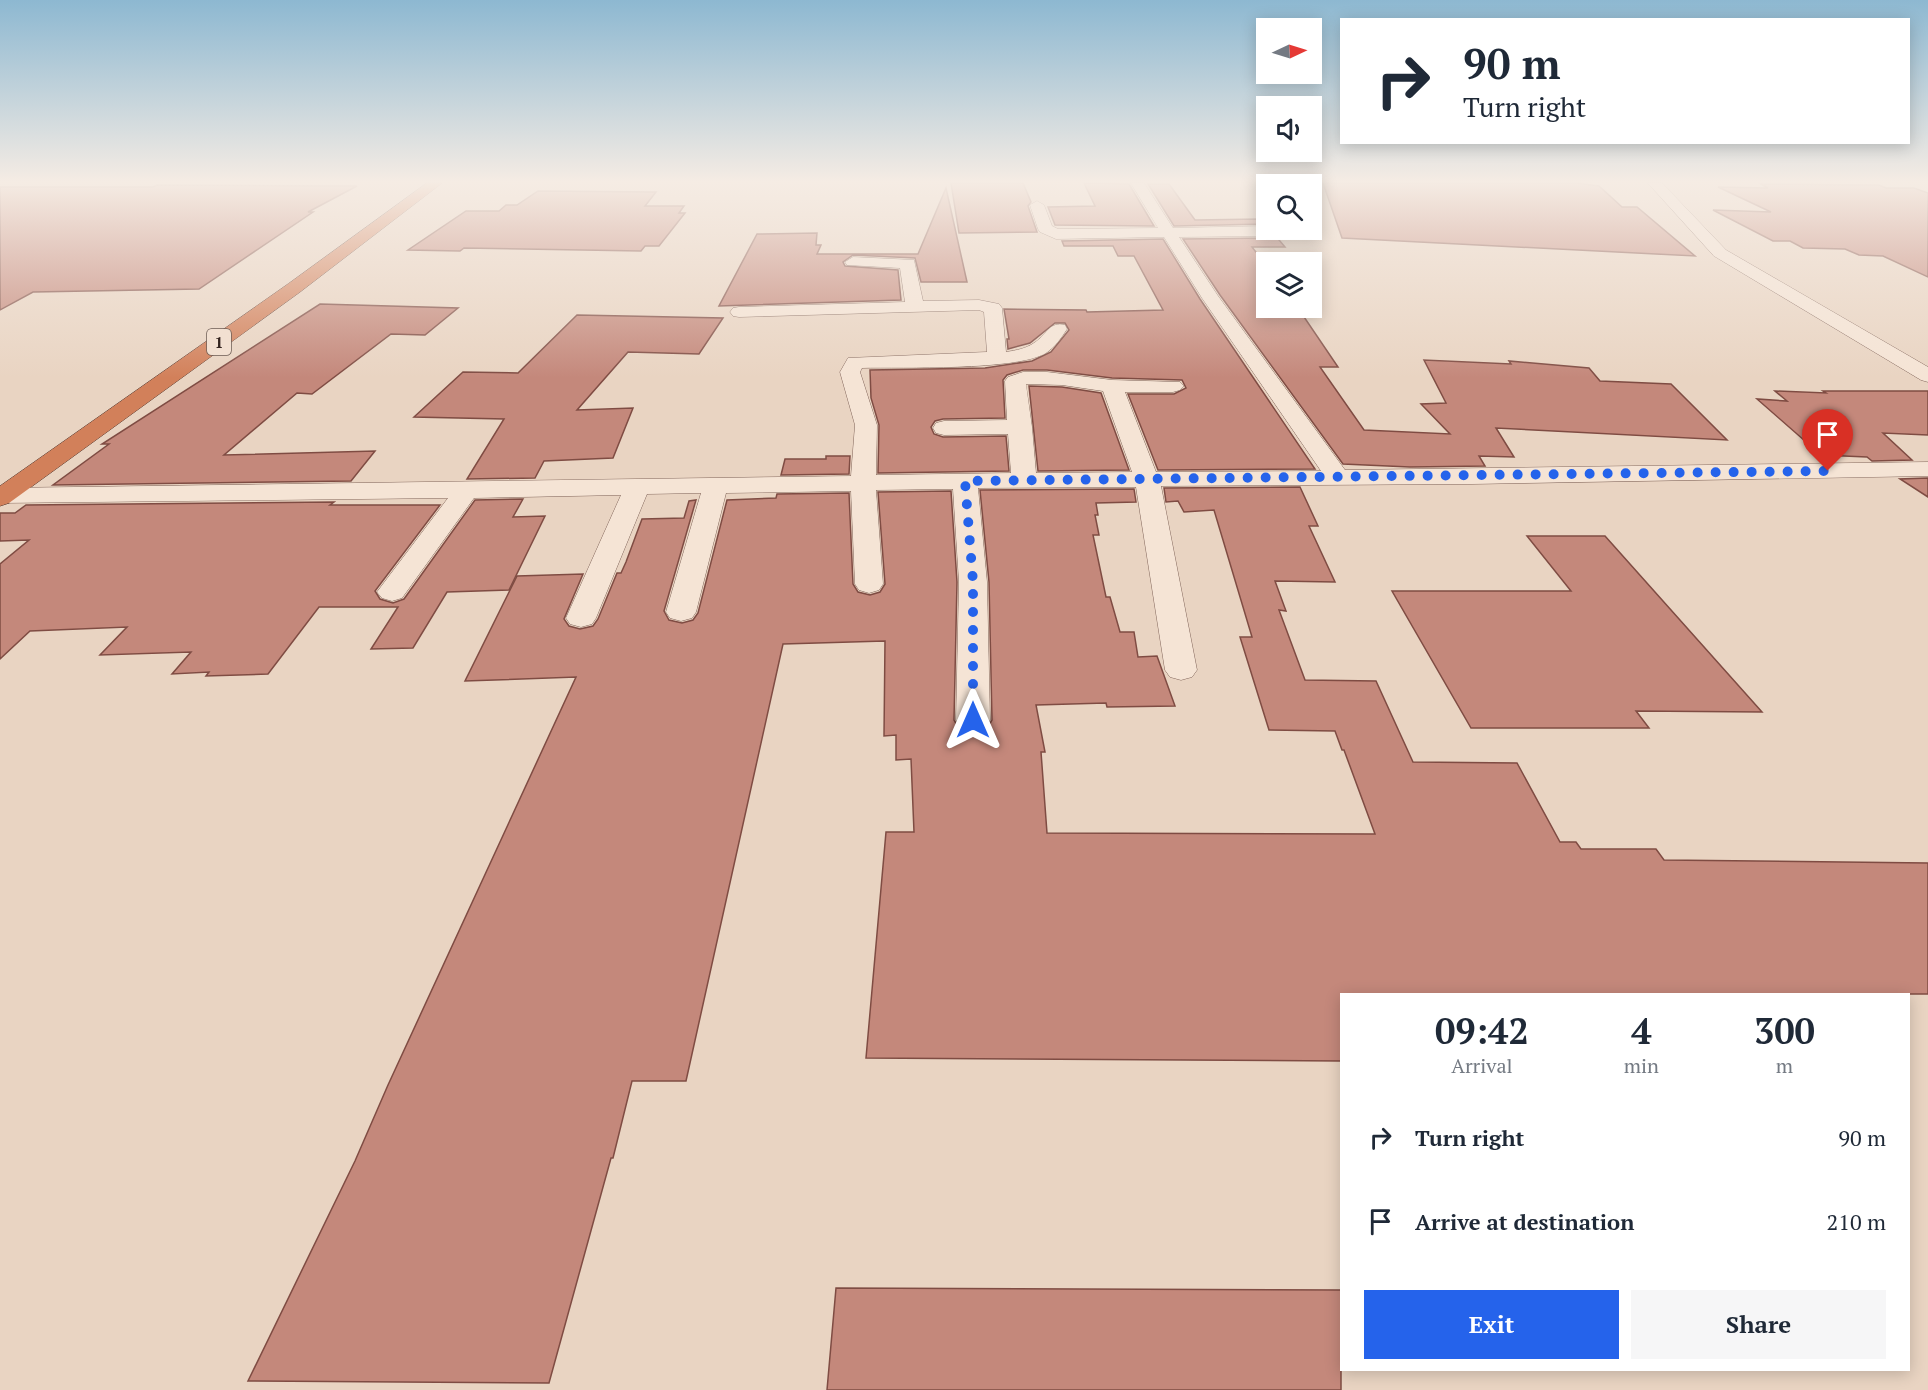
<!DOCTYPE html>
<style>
:root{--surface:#fff;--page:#f6f6f7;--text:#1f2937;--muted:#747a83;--accent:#2563eb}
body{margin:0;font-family:"PT Serif",serif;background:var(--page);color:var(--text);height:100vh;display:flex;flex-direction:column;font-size:22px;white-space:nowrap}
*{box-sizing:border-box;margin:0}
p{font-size:20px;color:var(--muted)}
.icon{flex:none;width:33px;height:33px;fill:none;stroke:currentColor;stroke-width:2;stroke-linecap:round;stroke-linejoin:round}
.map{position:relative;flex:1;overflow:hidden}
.sheet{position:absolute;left:1340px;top:993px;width:570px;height:378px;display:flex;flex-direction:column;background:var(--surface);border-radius:0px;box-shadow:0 3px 15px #0003}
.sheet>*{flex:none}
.top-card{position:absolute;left:1340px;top:18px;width:570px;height:126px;border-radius:0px;box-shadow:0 3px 15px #0003;background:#fff;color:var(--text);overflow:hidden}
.needle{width:39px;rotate:86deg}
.tools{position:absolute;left:1256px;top:18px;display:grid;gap:12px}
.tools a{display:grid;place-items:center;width:66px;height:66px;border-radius:0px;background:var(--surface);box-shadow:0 3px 15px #0003;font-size:30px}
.pin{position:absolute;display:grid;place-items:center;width:51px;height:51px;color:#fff;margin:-62px -26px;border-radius:50% 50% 50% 0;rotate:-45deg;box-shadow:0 0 6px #0007}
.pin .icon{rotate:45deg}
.me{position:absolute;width:66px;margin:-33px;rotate:0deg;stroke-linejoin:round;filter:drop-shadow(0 0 4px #0008)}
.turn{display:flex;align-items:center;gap:21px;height:126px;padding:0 24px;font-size:27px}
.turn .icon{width:78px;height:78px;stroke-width:2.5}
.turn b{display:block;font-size:42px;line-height:51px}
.eta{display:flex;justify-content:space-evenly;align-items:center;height:102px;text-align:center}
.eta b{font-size:36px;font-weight:600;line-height:42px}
.cta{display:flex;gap:12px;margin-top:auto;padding:12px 24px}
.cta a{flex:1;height:69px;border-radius:0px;background:var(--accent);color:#fff;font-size:24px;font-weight:600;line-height:69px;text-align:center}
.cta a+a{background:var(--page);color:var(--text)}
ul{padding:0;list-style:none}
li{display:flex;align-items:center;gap:18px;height:84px;padding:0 24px}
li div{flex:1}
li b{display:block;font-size:22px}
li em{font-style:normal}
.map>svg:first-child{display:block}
</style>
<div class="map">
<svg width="1928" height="1390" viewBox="0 0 1928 1390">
<rect width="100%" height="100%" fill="#e9d4c2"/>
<!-- building -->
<g fill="#c4887b" stroke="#7f4c43" stroke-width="1.5">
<path d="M951,183H1023L1031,202L1028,206L1037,232L959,233Z"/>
<path d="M1084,183L1129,184L1154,226L1055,225L1048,207L1095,206Z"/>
<path d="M1323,183H1576L1599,186L1622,207H1637L1695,256L1342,238Z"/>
<path d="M1148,184H1169L1195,220L1260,219L1265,224L1174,226Z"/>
<path d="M1761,184L1879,185L1886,188H1914L1928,193V277L1883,256L1859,255L1845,249L1803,248L1790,241H1773L1713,210L1771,212L1718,187L1768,188Z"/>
<path d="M157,185L357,186L308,212H313L199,289L33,292L0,310V187H153Z"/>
<path d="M946,188L967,282H921L915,258L853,255L843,262L845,266L898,270L901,300L719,306L757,234L817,233L816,245H821L817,254H918Z"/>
<path d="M538,191L656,192L645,206H684L679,213H685L659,246H645L641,251L464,248L460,251L408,250L466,211H499L506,205H517Z"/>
<path d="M1274,234L1285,247H1252L1266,265V308H1298L1338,367H1320L1364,430L1450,434L1421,404L1446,403L1424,360L1511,364L1509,361L1589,368L1600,381L1671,384L1727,440L1496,428L1514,457L1479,456L1485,466L1410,467L1343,464L1220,295L1183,239L1267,238Z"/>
<path d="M1163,239L1200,299L1315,469L1158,470L1128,394H1174L1186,388L1182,380L1112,378L1047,370H1023L1007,375L1003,380L1005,418L943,419L935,421L931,427L934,434L943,437L1006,436L1009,471L878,473L879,425L871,398L870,370L985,368L1032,361L1051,352L1069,330L1065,323H1055L1030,343L1008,349L1007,339H1009L1004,309L1086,310L1087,312L1163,310L1134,256H1118L1113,246H1064L1062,241Z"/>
<path d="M320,304L458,308L425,335L391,334L312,394L297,393L224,455L375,451L351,481L53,485L109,444H102Z"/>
<path d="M577,315L723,318L699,354L628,352L577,410L633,408L613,458L544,461L535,478L467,479L504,419L414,417L463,372L518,373Z"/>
<path d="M1029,386L1062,387L1101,393L1129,470L1038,471Z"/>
<path d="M1775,391L1826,393L1823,391H1928V435L1883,433L1912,460L1872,461L1867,457L1821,455L1757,399L1787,401Z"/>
<path d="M826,456H850L849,474L781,475L785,459H826Z"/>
<path d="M1928,478V497L1900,479Z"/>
<path d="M1300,487L1318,526H1309L1335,582L1275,581L1286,611L1279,610L1305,680L1376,681L1413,762L1517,763L1560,842H1576L1581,849H1656L1664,860L1928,863V994H1341V1061L866,1058L886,832H914L911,759L896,760V735L884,736L885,641L783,644L686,1081H632L613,1158H611L549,1383L248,1381L355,1161L388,1085L576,677L465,681L517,576L583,574L564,619L569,626L580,629L593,626L598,619L617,573H621L626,562L642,519L684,518L689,501L696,500L664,611L669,620L682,623L693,620L698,613L727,500L776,498L777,494L849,493L853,584L858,592L870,595L880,592L885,584L878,492L951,491L957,582L954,720L960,730L974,733L986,730L992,720L989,582L980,490L1134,489L1136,502L1096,503L1098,515H1095L1099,535H1093L1106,597H1110L1120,632H1134L1138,657L1157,656L1175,706L1107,707L1106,703L1036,705L1045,752H1041L1047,833L1375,834L1344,750H1342L1335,731L1269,730L1240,637H1252L1214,510L1184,512L1178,501L1166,502L1164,488Z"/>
<path d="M523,499L513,517L545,516L509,590L447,592L413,648L371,649L398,607H319L268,674L206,676L209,672L172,674L191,652L100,655L127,627L30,631L0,659V564L29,540L0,541V513H15L26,505L334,502L330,505H440L375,591L380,599L393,603L404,599L475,500Z"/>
<path d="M1527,536H1605L1762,712L1636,711L1649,728H1471L1392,591H1571Z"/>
<path d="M836,1288L1341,1290V1390H827Z"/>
</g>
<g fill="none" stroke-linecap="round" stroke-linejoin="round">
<defs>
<g id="minor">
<path d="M1131,183H1144L1173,228L1266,226V230H1273L1272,234L1267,236L1179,237L1218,296L1345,470L1928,462V476L1472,484L1161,486L1197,670L1192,677L1181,680L1170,677L1165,670L1136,487L978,488L987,582L990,720L985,728L973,731L961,728L956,720L959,582L953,489L876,490L883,584L879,590L869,593L859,590L855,584L851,491L726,493L696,612L692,618L681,621L670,618L666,612L701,493L647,494L596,618L592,624L581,627L570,624L566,618L621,495L474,498L402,598L392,601L382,598L377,592L448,498L0,503V489L3,488L851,476L855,425L840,372L848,358L987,352L984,312L979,310L739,317L733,316L730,312L733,308L739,307L905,302L900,268L847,265L845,262L853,257L914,260L923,301L979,300L999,304L1002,308L1006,352C1017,350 1025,349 1034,343C1046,336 1049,321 1065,325L1067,329C1061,338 1055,347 1046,353C1016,371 902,367 862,368L860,372L877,425L876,475L1011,473L1008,434L944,435L936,433L933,428L936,423L944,421L1007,420L1005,381L1008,377L1023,372H1047L1112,380L1180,382L1184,386L1180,390L1173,392H1125L1156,472L1321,471L1202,298L1164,237L1056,239L1040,232L1038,229L1030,205L1037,201L1044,205L1052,226L1058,229L1158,228ZM1026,384L1062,385L1103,391L1132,472L1036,473L1032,427Z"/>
<path d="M1648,183H1662L1726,250L1928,367V382L1921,380L1714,256Z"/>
</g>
<path id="highway" d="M427,183H442L300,292L9,503L0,506V486L288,284Z"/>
</defs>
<!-- minor casing -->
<use href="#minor" stroke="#82665b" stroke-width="1"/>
<!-- highway casing -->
<use href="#highway" stroke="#50362f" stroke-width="1"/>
<!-- minor -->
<use href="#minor" fill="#f5e4d5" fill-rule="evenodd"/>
<!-- highway -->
<use href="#highway" fill="#d2805a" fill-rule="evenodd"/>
</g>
<!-- sky -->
<linearGradient id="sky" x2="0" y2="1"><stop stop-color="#8db8d1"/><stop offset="0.48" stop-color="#f5ece4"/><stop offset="1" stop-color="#f5ece4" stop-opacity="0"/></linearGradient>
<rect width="1928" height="378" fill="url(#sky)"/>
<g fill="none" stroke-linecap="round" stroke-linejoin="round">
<!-- route -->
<path stroke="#2563eb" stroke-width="10" stroke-dasharray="0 18" d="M973,720V582L965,481L1828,471"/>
</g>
<g text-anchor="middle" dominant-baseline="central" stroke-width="6" stroke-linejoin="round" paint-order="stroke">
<!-- shield labels -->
<rect fill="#f2e0d1" stroke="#6c5c54" stroke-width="1.5" x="207" y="329" width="24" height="26" rx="4.5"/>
<g font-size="16" font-weight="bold" fill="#33231e">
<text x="219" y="342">1</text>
</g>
</g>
</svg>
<div class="tools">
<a><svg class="needle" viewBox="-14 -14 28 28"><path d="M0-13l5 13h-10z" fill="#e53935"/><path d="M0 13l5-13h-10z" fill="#747a83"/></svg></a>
<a><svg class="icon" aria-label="sound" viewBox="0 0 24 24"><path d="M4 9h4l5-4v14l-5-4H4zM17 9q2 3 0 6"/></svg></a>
<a><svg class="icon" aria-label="search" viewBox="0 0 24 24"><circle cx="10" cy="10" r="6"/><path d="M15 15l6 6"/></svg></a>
<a><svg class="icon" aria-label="layers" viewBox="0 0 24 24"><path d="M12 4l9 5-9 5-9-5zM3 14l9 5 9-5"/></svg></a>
</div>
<div class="pin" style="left:1828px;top:471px;background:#d93025"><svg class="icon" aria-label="arrive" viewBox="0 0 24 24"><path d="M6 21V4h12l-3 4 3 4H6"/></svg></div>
<svg class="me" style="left:973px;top:720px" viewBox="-20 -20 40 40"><path d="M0-17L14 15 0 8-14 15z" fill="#2563eb" stroke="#fff" stroke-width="4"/></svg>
<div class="top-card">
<div class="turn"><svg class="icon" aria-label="right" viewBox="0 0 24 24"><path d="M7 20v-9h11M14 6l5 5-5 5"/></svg><div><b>90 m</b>Turn right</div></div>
</div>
<section class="sheet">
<div class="eta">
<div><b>09:42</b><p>Arrival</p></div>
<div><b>4</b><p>min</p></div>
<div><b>300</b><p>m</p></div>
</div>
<ul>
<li><svg class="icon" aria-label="right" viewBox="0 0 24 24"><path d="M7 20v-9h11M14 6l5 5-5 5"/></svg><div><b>Turn right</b></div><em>90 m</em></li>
<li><svg class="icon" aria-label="arrive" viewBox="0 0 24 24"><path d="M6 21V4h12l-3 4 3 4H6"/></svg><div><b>Arrive at destination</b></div><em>210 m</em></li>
</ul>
<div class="cta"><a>Exit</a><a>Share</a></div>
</section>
</div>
